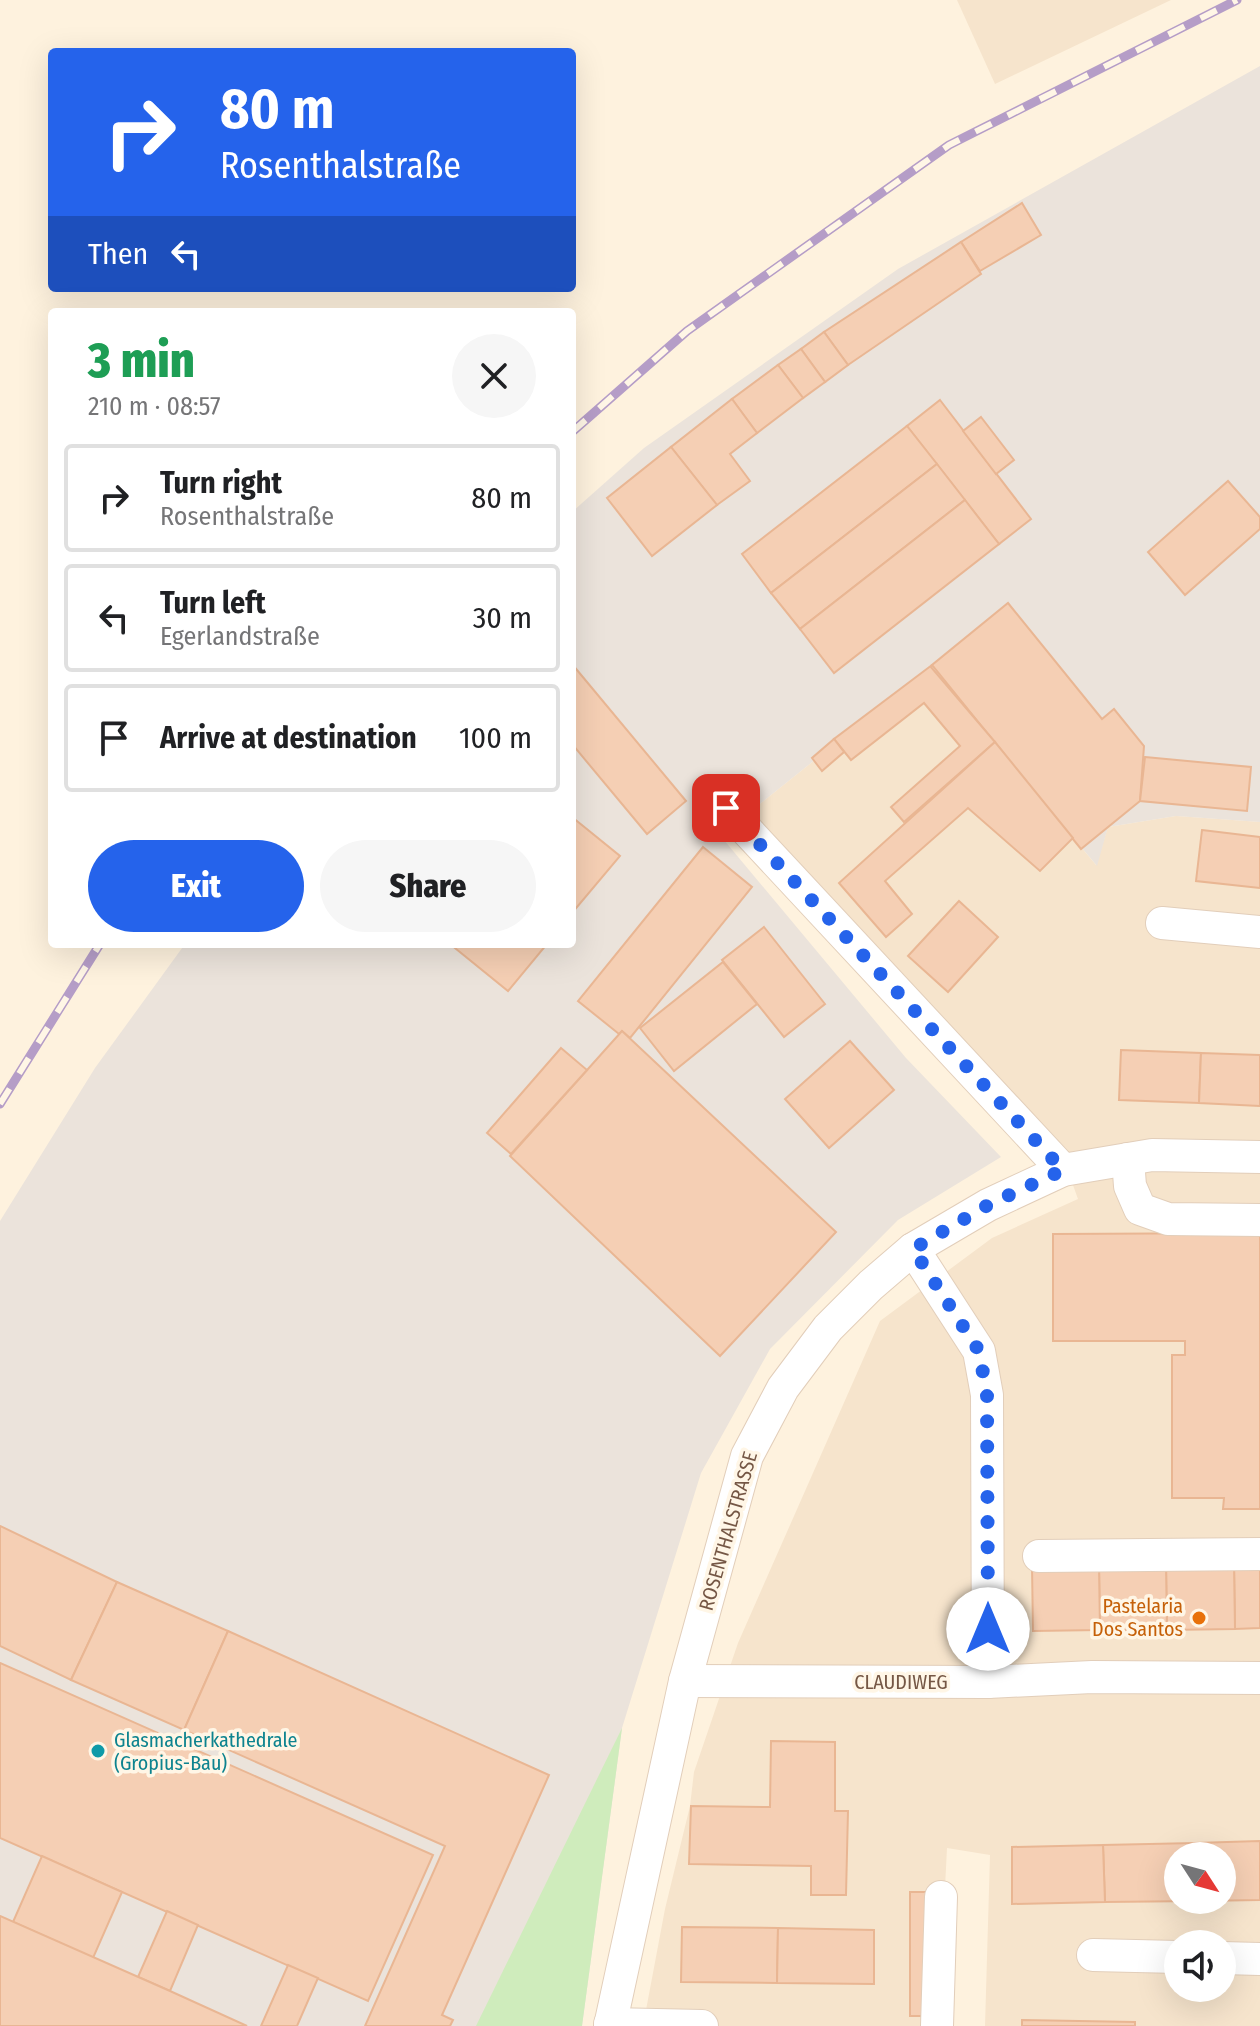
<!DOCTYPE html>
<meta charset="utf-8">
<style>
:root{--surface:#fff;--page:#f6f6f6;--text:#202124;--muted:#757577;--line:#e0e0e0;--accent:#2563eb}
body{margin:0;font-family:"Fira Sans Condensed",sans-serif;background:var(--page);color:var(--text);height:100vh;display:flex;flex-direction:column;font-size:30px;white-space:nowrap}
*{box-sizing:border-box;margin:0}
p{font-size:26px;color:var(--muted)}
.icon{flex:none;width:44px;height:44px;fill:none;stroke:currentColor;stroke-width:2;stroke-linecap:round;stroke-linejoin:round}
.map{position:relative;flex:1;overflow:hidden}
.panel{position:absolute;left:48px;top:308px;width:528px;height:640px;display:flex;flex-direction:column;background:var(--surface);border-radius:8px;box-shadow:0 8px 32px #0002}
.panel>*{flex:none}
.hud{position:absolute;left:48px;top:48px;width:528px;height:244px;border-radius:8px;box-shadow:0 8px 32px #0002;background:#2563eb;color:#fff;overflow:hidden}
.needle{width:52px;rotate:126deg}
.buttons{position:absolute;left:1164px;top:1842px;display:grid;gap:16px}
.buttons a{display:grid;place-items:center;width:72px;height:72px;border-radius:50%;background:var(--surface);box-shadow:0 8px 32px #0002;font-size:40px}
.pin{position:absolute;display:grid;place-items:center;width:68px;height:68px;color:#fff;margin:-34px;border-radius:16px;box-shadow:0 4px 12px #0006}
.me{position:absolute;width:88px;margin:-44px;rotate:0deg;stroke-linejoin:round;filter:drop-shadow(0 0 6px #0008)}
.turn{display:flex;align-items:center;gap:28px;height:168px;padding:0 40px;font-size:36px}
.turn .icon{width:104px;height:104px;stroke-width:2.5}
.turn b{display:block;font-size:56px;line-height:68px}
.then{display:flex;align-items:center;height:76px;padding:0 40px;background:#0003;gap:16px;font-size:30px}
.round{display:grid;place-items:center;flex:none;width:84px;height:84px;border-radius:42px;background:var(--page)}
.overview{display:flex;align-items:center;justify-content:space-between;height:136px;padding:0 40px}
h1{font-size:48px;font-weight:800;line-height:60px;color:#1e9e55}
.action{display:flex;gap:16px;margin-top:auto;padding:16px 40px}
.action a{flex:1;height:92px;border-radius:48px;background:var(--accent);color:#fff;font-size:32px;font-weight:800;line-height:92px;text-align:center}
.action a+a{background:var(--page);color:var(--text)}
ul{padding:0;list-style:none}
li{display:flex;align-items:center;gap:24px;height:108px;margin:0 16px 12px;padding:0 24px;border:4px solid var(--line);border-radius:8px}
li div{flex:1}
li b{display:block;font-size:30px}
li em{font-style:normal}
.map>svg:first-child{display:block}
</style>
<div class="map">
<svg width="1260" height="2026" viewBox="0 0 1260 2026">
<rect width="100%" height="100%" fill="#fef2de"/>
<!-- residential -->
<g fill="#f6e4cc" fill-rule="evenodd">
<path d="M957,0H1171L995,84Z"/>
<path d="M931,667L1096,865L1108,827L1176,816L1260,822V2026H985L990,1855L947,1848L938,2026H643L665,1909L690,1806L694,1772L738,1643L880,1321L992,1238L1078,1199L1060,1149L986,1066L751,811ZM1178,1856H1222V1900H1178ZM1178,1944H1222V1988H1178Z"/>
</g>
<!-- industrial -->
<path fill="#ebe3db" d="M1260,66V822L1176,816L1108,827L1097,866L931,667L751,811L724,840L906,1058L1001,1157L898,1220L770,1349L701,1473L622,1728L582,2026H0V1221L95,1068L185,944H572V512L644,448L898,269Z"/>
<!-- green -->
<path fill="#cfecbc" d="M622,1728L582,2026H476Z"/>
<!-- building -->
<g fill="#f5cfb4" stroke="#e9b693" stroke-width="2">
<path d="M1022,203L1041,235L980,271L961,242Z"/>
<path d="M961,242L981,274L848,365L824,332Z"/>
<path d="M824,332L848,365L825,382L801,349Z"/>
<path d="M801,349L825,382L803,398L778,365Z"/>
<path d="M778,365L803,398L757,433L732,399Z"/>
<path d="M732,399L757,433L730,454L750,481L717,505L671,447Z"/>
<path d="M940,400L1031,519L999,544L907,426Z"/>
<path d="M981,417L1014,460L996,474L963,431Z"/>
<path d="M907,426L937,464L771,593L742,554Z"/>
<path d="M671,447L717,505L652,556L607,498Z"/>
<path d="M937,464L965,500L800,629L771,593Z"/>
<path d="M1228,481L1260,517V529L1185,595L1148,552Z"/>
<path d="M965,500L999,544L834,673L800,629Z"/>
<path d="M1008,603L1102,719L1114,709L1144,746L1140,801L1081,849L932,665Z"/>
<path d="M572,664L686,801L647,834L572,744Z"/>
<path d="M932,665L931,667L995,742L904,822L891,807L960,746L924,703L851,760L834,739Z"/>
<path d="M834,739L844,752L822,771L812,758Z"/>
<path d="M995,742L1073,838L1040,871L968,808L885,881L912,914L886,937L839,883Z"/>
<path d="M1145,757L1251,767L1247,811L1140,801Z"/>
<path d="M572,817L620,856L572,913Z"/>
<path d="M1202,830L1260,837V888L1196,881Z"/>
<path d="M703,847L752,887L630,1038L622,1031L619,1034L578,1001Z"/>
<path d="M959,901L998,937L948,992L908,956Z"/>
<path d="M764,927L825,1004L784,1037L722,960Z"/>
<path d="M450,944H547L508,991Z"/>
<path d="M723,962L757,1004L674,1071L640,1028Z"/>
<path d="M622,1031L836,1232L720,1356L510,1156Z"/>
<path d="M850,1041L894,1090L829,1148L785,1099Z"/>
<path d="M561,1048L587,1070L511,1154L487,1133Z"/>
<path d="M1121,1050L1201,1053L1199,1103L1119,1100Z"/>
<path d="M1201,1053L1260,1055V1106L1199,1103Z"/>
<path d="M1260,1233V1509H1223L1224,1498H1172V1355H1185V1341H1053V1234Z"/>
<path d="M0,1526L117,1582L71,1680L0,1646Z"/>
<path d="M1260,1563V1628L1235,1629L1234,1564Z"/>
<path d="M1234,1564L1235,1629L1167,1630L1166,1565Z"/>
<path d="M1166,1565L1167,1630H1100L1099,1566Z"/>
<path d="M1032,1566H1099L1100,1630L1033,1631Z"/>
<path d="M117,1582L228,1631L184,1730L71,1680Z"/>
<path d="M228,1631L549,1775L442,2015L453,2020L450,2026H365L445,1846L184,1730Z"/>
<path d="M0,1663L433,1855L368,2001L0,1838Z"/>
<path d="M771,1741L835,1742V1811H848L846,1895H811V1866L689,1864L691,1806L770,1807Z"/>
<path d="M1260,1841V1900L1198,1901L1222,1900V1856H1196L1195,1843Z"/>
<path d="M1195,1843L1196,1856H1178V1900L1198,1901L1105,1902L1103,1845Z"/>
<path d="M1103,1845L1105,1902L1012,1904V1847Z"/>
<path d="M42,1856L122,1892L93,1958L13,1922Z"/>
<rect x="910" y="1892" width="17" height="124"/>
<path d="M167,1911L198,1925L170,1991L138,1977Z"/>
<path d="M0,1916L170,1991L247,2026H0Z"/>
<path d="M682,1927L778,1928L777,1983L681,1982Z"/>
<path d="M778,1928L874,1930V1984L777,1983Z"/>
<path d="M288,1965L318,1978L297,2026H261Z"/>
<path d="M1022,2020L1135,2022V2026H1022Z"/>
</g>
<g fill="none" stroke-linecap="round" stroke-linejoin="round">
<defs>
<g id="minor">
<path d="M726,808L1063,1170"/>
<path d="M1162,923L1260,932"/>
<path d="M1128,1159L1130,1186L1140,1209L1168,1219L1260,1220"/>
<path d="M913,1249L979,1351L987,1395L988,1682"/>
<path d="M1039,1556L1260,1554"/>
<path d="M685,1681L988,1682L1092,1677L1260,1678"/>
<path d="M1093,1955L1178,1957"/>
<path d="M1222,1958L1260,1959"/>
<path d="M610,2024L702,2026"/>
<path d="M610,2026L685,1681L747,1456L783,1388L828,1328L871,1285L913,1249L988,1205L1063,1170L1152,1155L1260,1157"/>
<path d="M937,2026L941,1897"/>
</g>
</defs>
<!-- minor casing -->
<use href="#minor" stroke="#e2ceba" stroke-width="34"/>
<!-- minor -->
<use href="#minor" stroke="#fff" stroke-width="32"/>
<defs>
<g id="rail">
<path d="M572,432L687,331L949,145L1237,0"/>
<path d="M0,1104L100,944"/>
</g>
</defs>
<!-- rail casing -->
<use href="#rail" stroke="#b59dc7" stroke-width="9"/>
<!-- rail -->
<use href="#rail" stroke="#fff6e6" stroke-width="6" stroke-dasharray="18" stroke-linecap="butt"/>
</g>
<g fill="none" stroke-linecap="round" stroke-linejoin="round">
<!-- route -->
<path stroke="#2563eb" stroke-width="14" stroke-dasharray="0 25.2" d="M726,808L1063,1170L988,1205L913,1249L979,1351L987,1395L988,1629"/>
</g>
<!-- markers -->
<circle fill="#e8710a" stroke="#fff6e6" stroke-width="3" cx="1199" cy="1618" r="8"/>
<circle fill="#0f9aa8" stroke="#fff6e6" stroke-width="3" cx="98" cy="1751" r="8"/>
<g text-anchor="middle" dominant-baseline="central" stroke-width="7" stroke-linejoin="round" paint-order="stroke">
<!-- street labels -->
<g font-size="20" fill="#755745" stroke="#fff6e6">
<text transform="translate(728 1531) rotate(-74)">ROSENTHALSTRASSE</text>
<text x="901" y="1682">CLAUDIWEG</text>
</g>
<!-- food labels -->
<g font-size="20" fill="#c56008" stroke="#fff6e6" text-anchor="end">
<text x="1183" y="1606">Pastelaria<tspan x="1183" dy="23">Dos Santos</tspan></text>
</g>
<!-- culture labels -->
<g font-size="20" fill="#0d838f" stroke="#fff6e6" text-anchor="start">
<text x="114" y="1740">Glasmacherkathedrale<tspan x="114" dy="23">(Gropius-Bau)</tspan></text>
</g>
</g>
</svg>
<div class="buttons">
<a><svg class="needle" viewBox="-14 -14 28 28"><path d="M0-13l5 13h-10z" fill="#e53935"/><path d="M0 13l5-13h-10z" fill="#757577"/></svg></a>
<a><svg class="icon" aria-label="sound" viewBox="0 0 24 24"><path d="M4 9h4l5-4v14l-5-4H4zM17 9q2 3 0 6"/></svg></a>
</div>
<div class="pin" style="left:726px;top:808px;background:#d93025"><svg class="icon" aria-label="arrive" viewBox="0 0 24 24"><path d="M6 21V4h12l-3 4 3 4H6"/></svg></div>
<svg class="me" style="left:988px;top:1629px" viewBox="-20 -20 40 40"><circle r="19" fill="#fff"/><path d="M0-13L10 11 0 6-10 11z" fill="#2563eb"/></svg>
<div class="hud">
<div class="turn"><svg class="icon" aria-label="right" viewBox="0 0 24 24"><path d="M7 20v-9h11M14 6l5 5-5 5"/></svg><div><b>80 m</b>Rosenthalstraße</div></div>
<div class="then">Then<svg class="icon" aria-label="left" viewBox="0 0 24 24"><path d="M17 20v-9H6M10 6l-5 5 5 5"/></svg></div>
</div>
<section class="panel">
<div class="overview"><div><h1>3 min</h1><p>210 m · 08:57</p></div><a class="round"><svg class="icon" aria-label="close" viewBox="0 0 24 24"><path d="M6 6l12 12M18 6L6 18"/></svg></a></div>
<ul>
<li><svg class="icon" aria-label="right" viewBox="0 0 24 24"><path d="M7 20v-9h11M14 6l5 5-5 5"/></svg><div><b>Turn right</b><p>Rosenthalstraße</p></div><em>80 m</em></li>
<li><svg class="icon" aria-label="left" viewBox="0 0 24 24"><path d="M17 20v-9H6M10 6l-5 5 5 5"/></svg><div><b>Turn left</b><p>Egerlandstraße</p></div><em>30 m</em></li>
<li><svg class="icon" aria-label="arrive" viewBox="0 0 24 24"><path d="M6 21V4h12l-3 4 3 4H6"/></svg><div><b>Arrive at destination</b></div><em>100 m</em></li>
</ul>
<div class="action"><a>Exit</a><a>Share</a></div>
</section>
</div>
